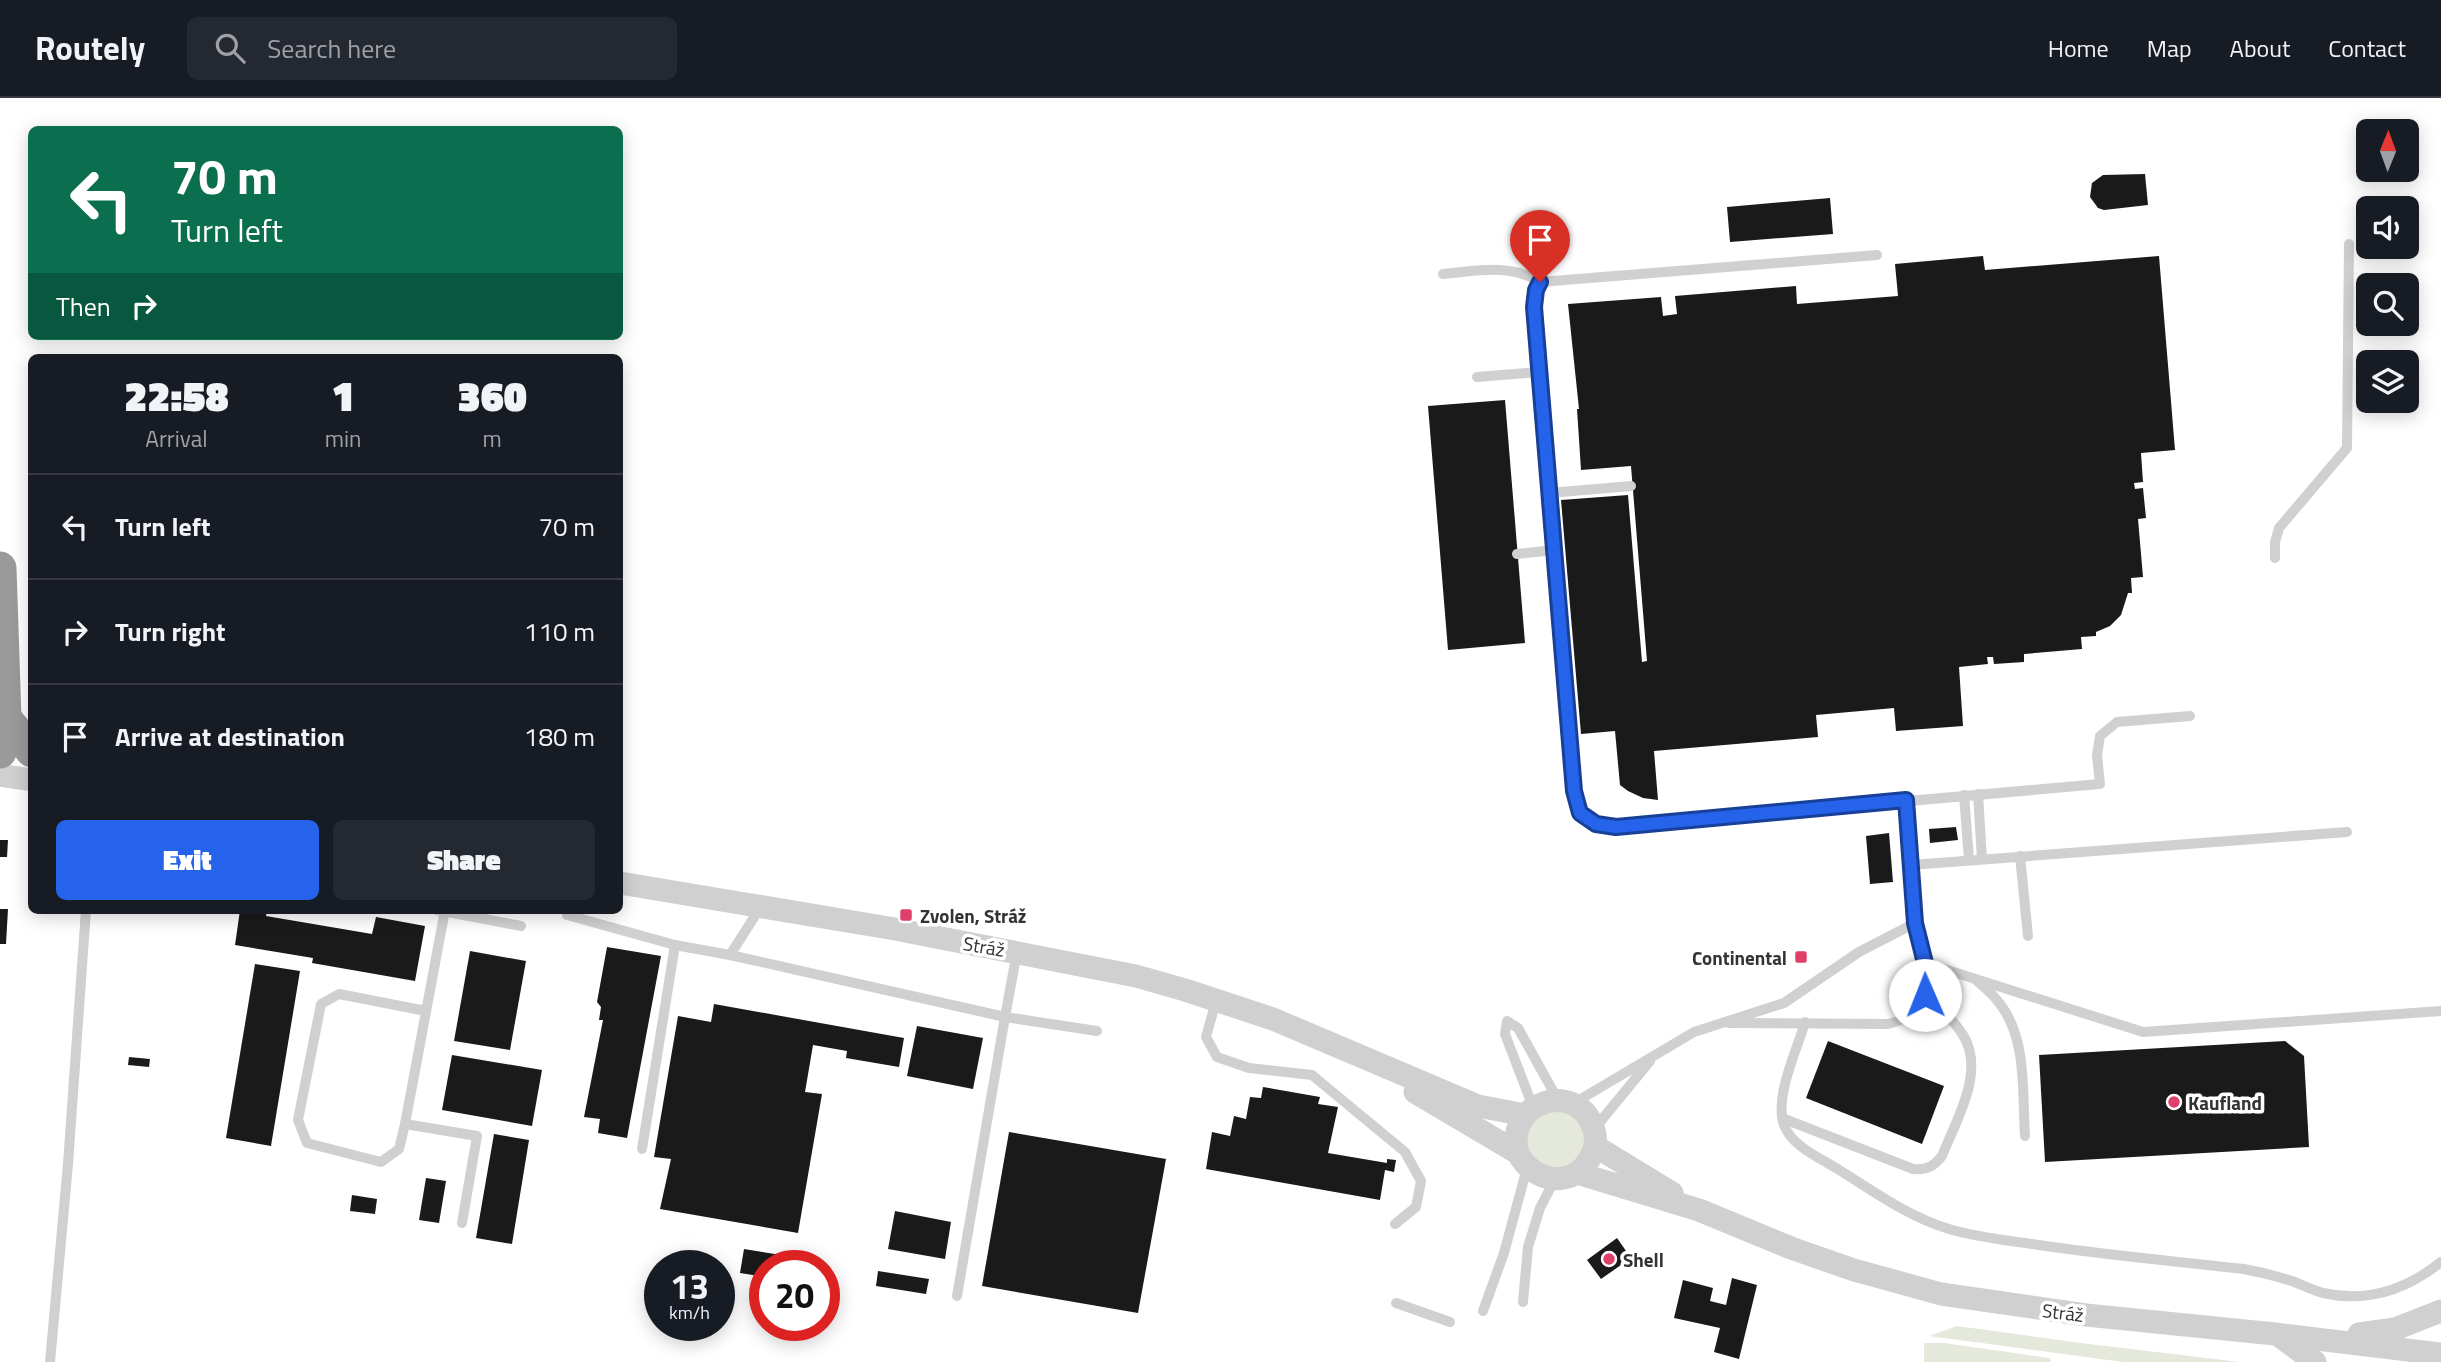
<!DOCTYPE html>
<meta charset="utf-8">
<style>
:root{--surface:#171b24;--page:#242831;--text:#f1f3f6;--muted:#9ea1a6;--line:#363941;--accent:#2563eb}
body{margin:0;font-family:"Titillium Web",sans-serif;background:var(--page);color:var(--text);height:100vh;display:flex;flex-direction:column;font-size:26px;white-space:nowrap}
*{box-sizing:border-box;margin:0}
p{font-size:23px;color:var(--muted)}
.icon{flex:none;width:38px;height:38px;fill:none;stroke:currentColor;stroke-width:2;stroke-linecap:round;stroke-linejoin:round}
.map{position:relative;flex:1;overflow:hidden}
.drawer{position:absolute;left:28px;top:256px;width:595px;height:560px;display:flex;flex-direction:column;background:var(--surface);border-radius:10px;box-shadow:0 4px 18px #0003}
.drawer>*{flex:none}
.hud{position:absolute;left:28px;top:28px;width:595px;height:214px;border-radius:10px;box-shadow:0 4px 18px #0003;background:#0b6e4f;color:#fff;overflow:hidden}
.needle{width:46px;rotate:1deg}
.tools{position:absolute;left:2356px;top:21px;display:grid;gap:14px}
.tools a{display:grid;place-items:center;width:63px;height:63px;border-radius:10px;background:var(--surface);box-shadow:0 4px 18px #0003;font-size:35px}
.speed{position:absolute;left:644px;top:1152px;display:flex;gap:14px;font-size:35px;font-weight:700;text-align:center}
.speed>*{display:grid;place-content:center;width:91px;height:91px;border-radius:50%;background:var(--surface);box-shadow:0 4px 18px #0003;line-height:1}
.speed small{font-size:18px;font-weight:400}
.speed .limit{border:10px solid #d22;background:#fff;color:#111}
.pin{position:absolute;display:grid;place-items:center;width:60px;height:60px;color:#fff;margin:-72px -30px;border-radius:50% 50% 50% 0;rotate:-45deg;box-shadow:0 0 7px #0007}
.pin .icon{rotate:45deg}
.me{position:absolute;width:77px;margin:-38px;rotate:359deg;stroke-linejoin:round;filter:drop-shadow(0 0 5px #0008)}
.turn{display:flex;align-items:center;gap:24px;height:147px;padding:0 28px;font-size:32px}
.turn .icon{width:91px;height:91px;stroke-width:2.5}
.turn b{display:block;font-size:49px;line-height:60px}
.then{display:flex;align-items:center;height:66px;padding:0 28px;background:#0003;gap:14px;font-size:26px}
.eta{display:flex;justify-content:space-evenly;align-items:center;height:119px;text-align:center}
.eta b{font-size:42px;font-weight:800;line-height:49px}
.action{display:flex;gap:14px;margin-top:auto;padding:14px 28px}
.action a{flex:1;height:80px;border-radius:10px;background:var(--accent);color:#fff;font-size:28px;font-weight:800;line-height:80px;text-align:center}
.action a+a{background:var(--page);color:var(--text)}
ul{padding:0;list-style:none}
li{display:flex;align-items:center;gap:21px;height:105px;padding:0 28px;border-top:2px solid var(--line)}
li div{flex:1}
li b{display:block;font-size:26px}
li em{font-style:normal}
header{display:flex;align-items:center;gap:42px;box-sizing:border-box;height:98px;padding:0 35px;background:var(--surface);border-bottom:2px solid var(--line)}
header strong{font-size:33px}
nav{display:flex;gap:38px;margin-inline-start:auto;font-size:24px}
.search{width:490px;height:63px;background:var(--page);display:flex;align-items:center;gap:18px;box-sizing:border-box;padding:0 24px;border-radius:10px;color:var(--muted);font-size:26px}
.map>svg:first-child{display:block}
</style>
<header>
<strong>Routely</strong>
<div class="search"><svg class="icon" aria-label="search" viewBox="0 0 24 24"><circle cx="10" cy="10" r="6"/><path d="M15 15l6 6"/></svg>Search here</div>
<nav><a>Home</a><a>Map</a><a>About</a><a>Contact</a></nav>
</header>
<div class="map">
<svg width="2441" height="1264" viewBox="0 0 2441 1264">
<rect width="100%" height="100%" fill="#fff"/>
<!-- green -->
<g fill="#e5e9dc">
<circle cx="1556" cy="1042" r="29"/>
<path d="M1957,1228L2081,1245L2240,1264H2123L1929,1238Z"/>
<path d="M1924,1245H1944L2050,1260L2051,1264H1924Z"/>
</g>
<!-- building -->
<g fill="#1a1a1a">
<path d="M2145,76L2148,107L2104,112L2098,110L2090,99L2092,85L2103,77Z"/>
<path d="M1830,100L1833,136L1730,144L1727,109Z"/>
<path d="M1983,158L1985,172L2159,158L2175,352L2141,355L2143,384L2134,385L2135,391L2143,390L2146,420L2138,421L2143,479L2131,480L2132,495H2128L2121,517L2110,528L2096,534V538L2081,539L2082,551L2024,556V564L1994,566L1993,559H1987L1988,566L1959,569L1963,628L1896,633L1894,610L1816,617L1818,639L1654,653L1658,702L1643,700L1628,693L1620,687L1615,633L1581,636L1561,402L1628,397L1642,564L1647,563L1631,368L1581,372L1577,311H1579L1568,206L1661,199L1663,218L1677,216L1675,198L1796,188L1797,206L1898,198L1895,166Z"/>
<path d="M1505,302L1525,545L1448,552L1428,308Z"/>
<path d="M1956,729L1958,742L1930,745L1929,731Z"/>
<path d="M1889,735L1893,784L1870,786L1866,738Z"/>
<path d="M0,742H8L7,759H0Z"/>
<path d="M0,811H8L6,846H0Z"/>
<path d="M240,812H267L266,818L372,836L376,819L425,828L415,883L312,865L313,860L235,847Z"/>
<path d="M607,849L661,858L627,1040L598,1035L600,1021L584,1019L603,922H599L601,909L597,904Z"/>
<path d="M470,853L526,863L510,952L454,943Z"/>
<path d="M255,866L300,873L271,1048L226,1040Z"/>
<path d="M714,906L904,940L899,969L846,960L847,953L813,947L805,994L822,996L798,1135L660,1111L671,1061L654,1059L678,918L711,924Z"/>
<path d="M917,928L983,940L973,991L907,978Z"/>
<path d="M1828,943L1944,988L1922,1046L1806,1000Z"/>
<path d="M2285,943L2304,958L2309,1049L2045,1064L2039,957Z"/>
<path d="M452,957L542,972L532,1028L442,1012Z"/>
<path d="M129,959L150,961L149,969L128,967Z"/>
<path d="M1263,989L1320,999L1318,1006L1338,1009L1328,1055L1387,1065V1061L1396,1062L1394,1074L1385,1072L1380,1102L1206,1071L1212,1034L1230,1038L1234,1018L1246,1021L1250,999L1261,1000Z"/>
<path d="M1009,1034L1166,1061L1138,1215L982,1188Z"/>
<path d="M494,1036L529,1042L512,1146L476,1140Z"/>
<path d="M426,1080L446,1083L439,1125L419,1122Z"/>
<path d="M352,1097L377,1101L375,1116L350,1113Z"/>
<path d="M895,1113L951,1124L945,1161L888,1151Z"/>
<path d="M1617,1140L1631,1160L1601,1181L1587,1162Z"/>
<path d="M744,1151L794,1159L793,1167H765V1179L740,1175Z"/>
<path d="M878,1173L929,1181L926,1196L876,1188Z"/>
<path d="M1732,1180L1757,1187L1739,1261L1714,1254L1720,1230L1674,1220L1683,1182L1713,1190L1710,1203L1726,1207Z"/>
</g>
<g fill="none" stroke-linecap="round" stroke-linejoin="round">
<!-- service -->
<g stroke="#d0d0d0" stroke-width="10">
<path d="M1877,157L1540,184L1535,197L1534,209L1574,693L1580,715L1596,726L1616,729L2100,686L2097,657L2100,638L2117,624L2190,618"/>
<path d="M1443,176C1478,173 1509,165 1540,184"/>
<path d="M1477,279L1539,274"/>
<path d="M1549,395L1631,388"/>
<path d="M1517,456L1554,452"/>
<path d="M2275,460V444L2279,430L2347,350L2349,146"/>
<path d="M1978,696L1982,761"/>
<path d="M1964,697L1969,762"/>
<path d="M2020,758L2028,838"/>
<path d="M1911,767L2347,734"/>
<path d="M760,810L730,857L1005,919L1017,854"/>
<path d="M437,812L521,828"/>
<path d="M567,817L675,847L730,857"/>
<path d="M1925,865L2143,934L2441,913"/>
<path d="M1976,882C1983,888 1990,894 1996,901C2028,937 2022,993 2025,1038"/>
<path d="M1216,903L1206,939L1217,959L1249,970L1312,977L1405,1054L1421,1083L1416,1109L1395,1126"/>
<path d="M426,913L339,896L321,906L298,1022L307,1045L381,1064L399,1051L405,1026L445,812"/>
<path d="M1805,924C1797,953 1774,998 1784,1027C1792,1048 1818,1059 1836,1070C1872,1092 1908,1119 1949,1131C1976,1139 2004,1142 2032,1146C2103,1157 2173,1163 2244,1171C2260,1174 2276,1178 2292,1183C2302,1187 2312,1192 2323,1195C2367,1205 2406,1192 2441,1164"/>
<path d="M1729,925L1888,926C1908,921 1920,914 1926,894C1932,871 1918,847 1915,825C1909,785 1910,743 1906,702"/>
<path d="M1574,1005L1694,934L1784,905L1859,854L1915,825"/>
<path d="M1533,1009L1505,936L1507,923L1518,930L1558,1002"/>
<path d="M1782,1020L1913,1071C1927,1072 1933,1069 1942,1058C1956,1022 1986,974 1963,937C1953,921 1939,909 1925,897"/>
<path d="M405,1026L477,1038L462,1125"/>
<path d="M1595,1030L1650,963"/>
<path d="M642,1051L675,847"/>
<path d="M957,1198L1005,919L1097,933"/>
<path d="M1523,1204L1528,1149L1540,1110L1555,1081"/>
<path d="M1396,1205L1450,1224"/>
<path d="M1483,1213L1504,1155L1527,1070"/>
<path d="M50,1264L68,1066L86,812"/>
</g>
<!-- tertiary -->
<g stroke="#d0d0d0" stroke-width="23">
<path d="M0,677L32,682"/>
<path d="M620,785L895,831L1136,878L1185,892L1273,921L1478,1008L1525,1017"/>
<path d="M1415,994L1518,1055C1532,1084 1573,1092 1590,1060C1596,1051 1597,1040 1593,1029C1576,981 1504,1004 1518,1055"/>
<path d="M1595,1048L1672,1095"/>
<path d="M1577,1075L1699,1112L1791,1150L1854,1172L1941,1196L2086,1217L2275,1236L2441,1256"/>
<path d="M2359,1236L2395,1231L2441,1213"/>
<path d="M2278,1237L2315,1264"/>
</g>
<!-- motorway -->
<g stroke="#9a9a9a" stroke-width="33">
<path d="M0,470L5,620L0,654"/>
<path d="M5,620L32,653"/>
</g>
</g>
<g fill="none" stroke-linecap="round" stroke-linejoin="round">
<defs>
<path id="route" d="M1540,184L1536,192L1534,209L1574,693L1580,715L1596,726L1616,729L1906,702L1915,825L1927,873L1925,897"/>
</defs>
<!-- route casing -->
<use href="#route" stroke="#184099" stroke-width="18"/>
<!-- route -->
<use href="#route" stroke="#2563eb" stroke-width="12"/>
</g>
<!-- markers -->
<g fill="#df406a" stroke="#fff" stroke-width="2.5">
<rect x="899" y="810" width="14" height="14" rx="3.5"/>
<rect x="1794" y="852" width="14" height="14" rx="3.5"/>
<circle cx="2174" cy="1004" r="7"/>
<circle cx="1609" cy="1161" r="7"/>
</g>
<g text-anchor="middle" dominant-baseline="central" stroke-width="7" stroke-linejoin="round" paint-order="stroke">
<!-- poi labels -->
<g font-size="19" font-weight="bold" fill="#333" stroke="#fff" text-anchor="start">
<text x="920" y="817">Zvolen, Stráž</text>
<text x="1787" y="859" text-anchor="end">Continental</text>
<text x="2188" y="1004">Kaufland</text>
<text x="1623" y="1161">Shell</text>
</g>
<!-- street labels -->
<g font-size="19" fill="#333" stroke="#fff">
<text transform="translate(984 848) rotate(10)">Stráž</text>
<text transform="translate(2063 1214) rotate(7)">Stráž</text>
</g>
</g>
</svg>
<div class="tools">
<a><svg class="needle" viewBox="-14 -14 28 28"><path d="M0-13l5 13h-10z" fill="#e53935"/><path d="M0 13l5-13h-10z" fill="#9ea1a6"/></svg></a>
<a><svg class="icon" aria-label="sound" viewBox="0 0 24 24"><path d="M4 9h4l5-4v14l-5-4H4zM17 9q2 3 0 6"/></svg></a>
<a><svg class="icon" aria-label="search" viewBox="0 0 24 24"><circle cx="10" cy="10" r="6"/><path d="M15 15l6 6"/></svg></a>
<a><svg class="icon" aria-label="layers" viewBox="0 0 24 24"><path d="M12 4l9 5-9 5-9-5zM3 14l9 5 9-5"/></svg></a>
</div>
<div class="speed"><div>13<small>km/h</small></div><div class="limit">20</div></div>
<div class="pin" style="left:1540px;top:184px;background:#d93025"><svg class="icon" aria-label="arrive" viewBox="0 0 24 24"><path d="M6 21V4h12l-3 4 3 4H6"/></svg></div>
<svg class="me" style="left:1925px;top:897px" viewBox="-20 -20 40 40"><circle r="19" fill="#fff"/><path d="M0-13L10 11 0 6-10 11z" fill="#2563eb"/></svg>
<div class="hud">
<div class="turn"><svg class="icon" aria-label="left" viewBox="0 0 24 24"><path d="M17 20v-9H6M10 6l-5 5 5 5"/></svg><div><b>70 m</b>Turn left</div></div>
<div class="then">Then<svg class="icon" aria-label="right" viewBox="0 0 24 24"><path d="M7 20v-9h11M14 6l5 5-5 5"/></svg></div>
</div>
<section class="drawer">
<div class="eta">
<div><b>22:58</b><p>Arrival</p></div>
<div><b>1</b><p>min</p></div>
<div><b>360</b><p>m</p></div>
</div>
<ul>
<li><svg class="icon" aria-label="left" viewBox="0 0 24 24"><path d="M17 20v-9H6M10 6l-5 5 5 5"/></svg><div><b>Turn left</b></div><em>70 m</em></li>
<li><svg class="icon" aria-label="right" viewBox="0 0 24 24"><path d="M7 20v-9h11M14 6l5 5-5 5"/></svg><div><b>Turn right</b></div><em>110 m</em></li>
<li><svg class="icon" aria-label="arrive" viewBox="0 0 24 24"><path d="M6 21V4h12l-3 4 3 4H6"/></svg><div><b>Arrive at destination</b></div><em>180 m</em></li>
</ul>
<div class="action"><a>Exit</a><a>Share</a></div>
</section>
</div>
